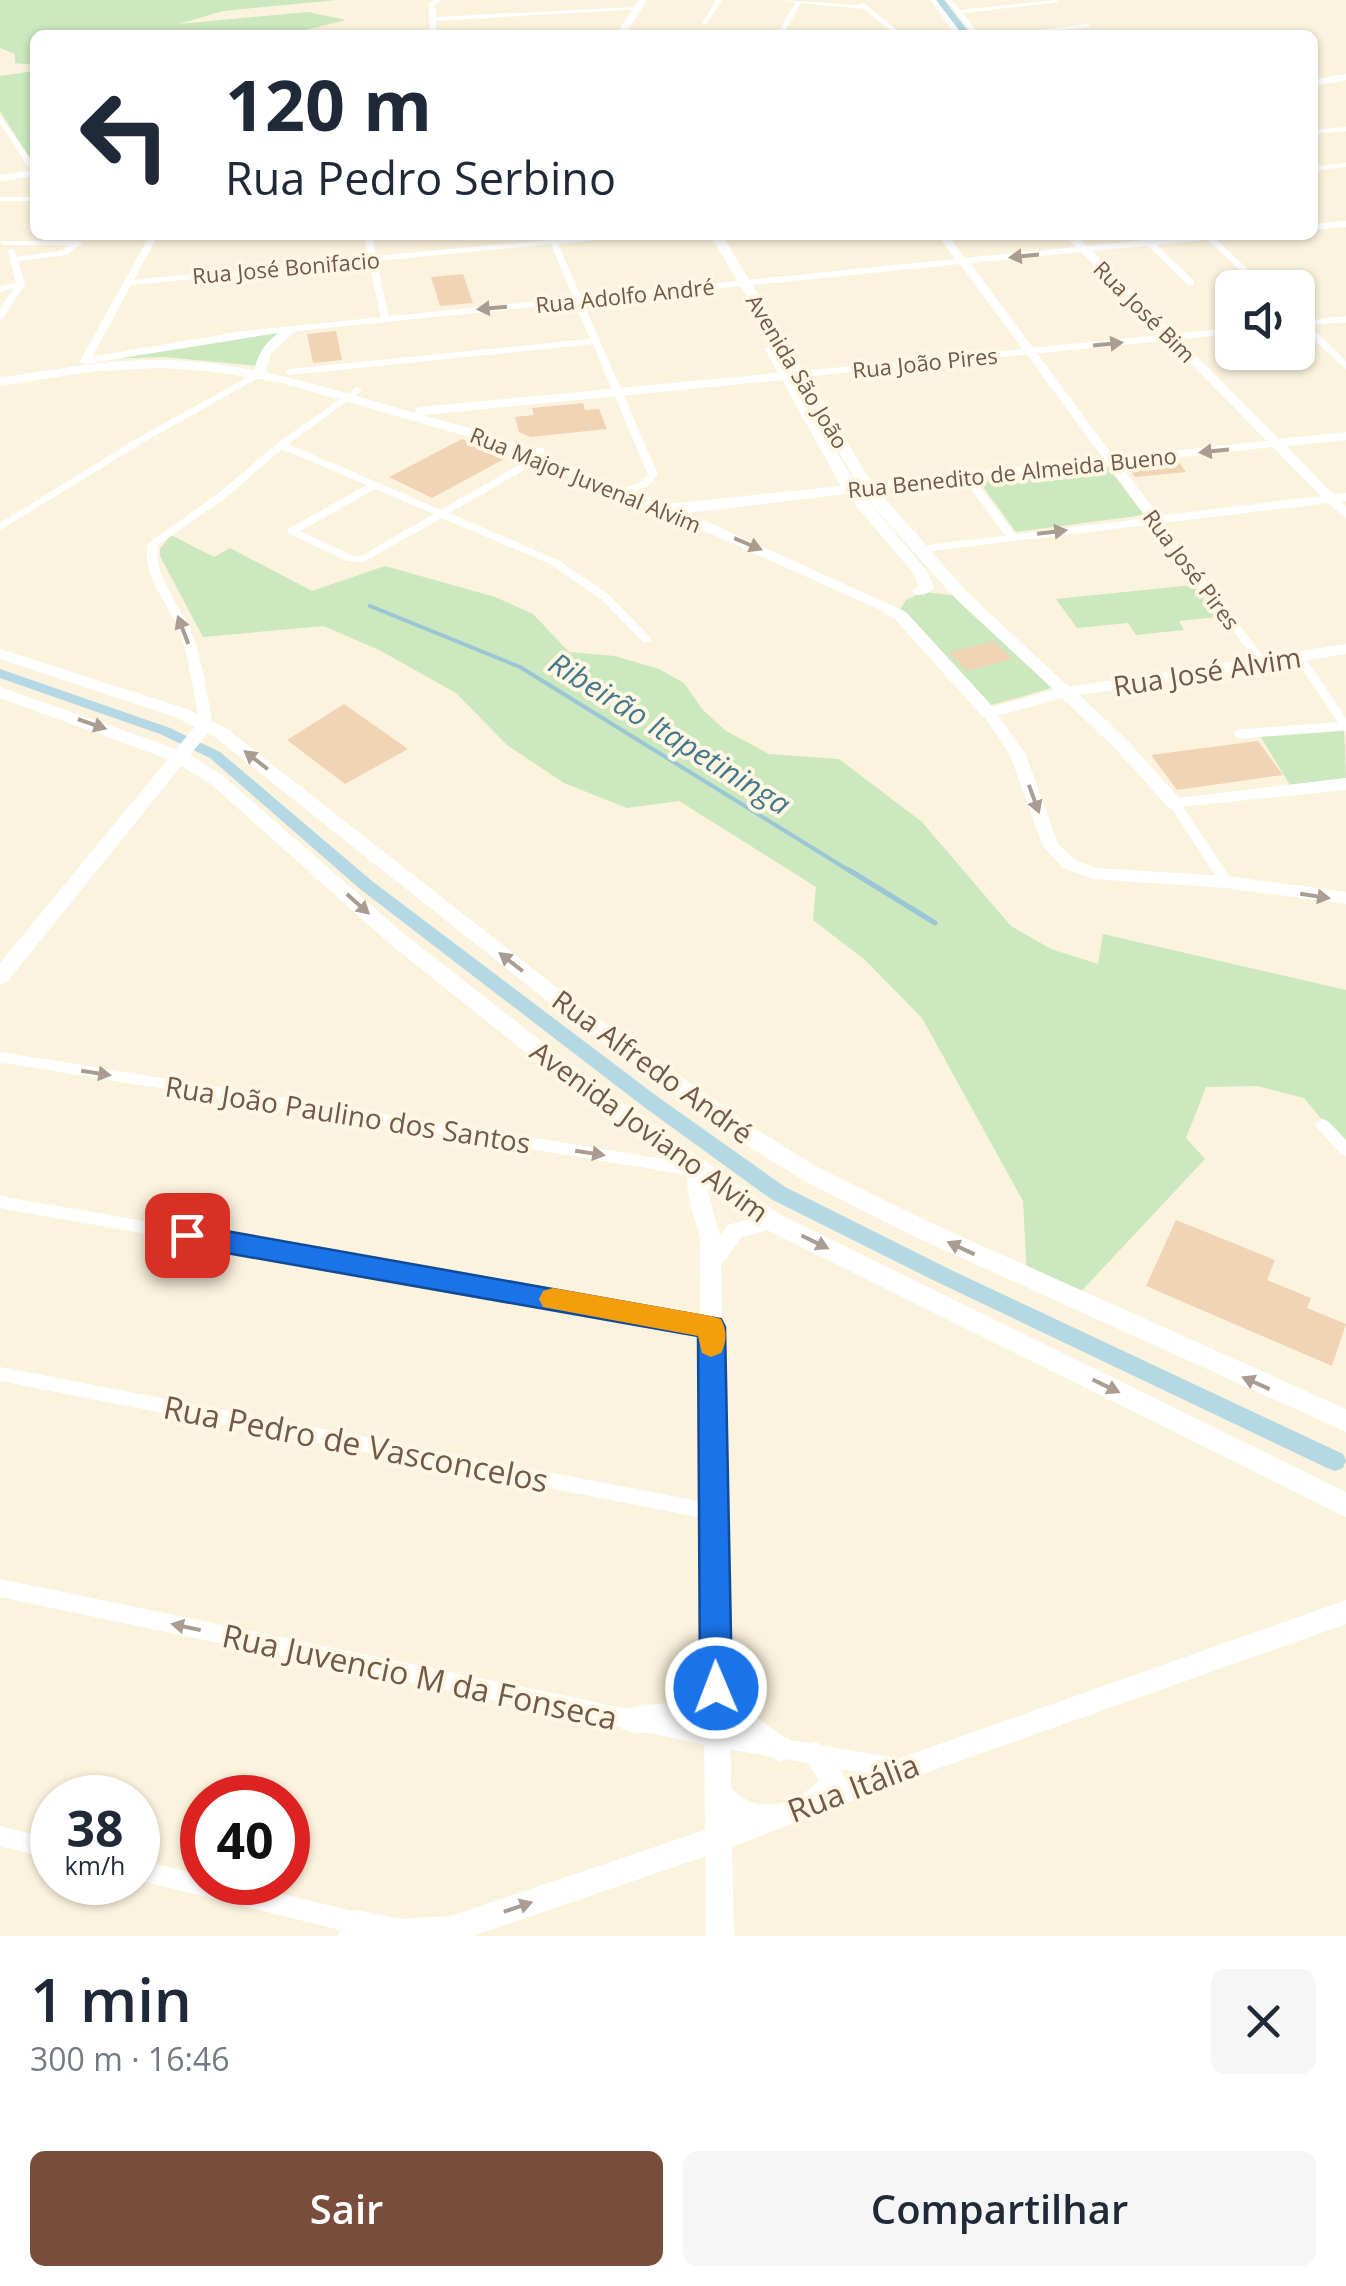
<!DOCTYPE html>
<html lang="pt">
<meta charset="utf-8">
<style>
:root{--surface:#fff;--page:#f6f6f7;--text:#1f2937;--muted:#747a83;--accent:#784d3c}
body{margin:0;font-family:"Open Sans",sans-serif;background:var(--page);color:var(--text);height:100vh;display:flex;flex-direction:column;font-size:38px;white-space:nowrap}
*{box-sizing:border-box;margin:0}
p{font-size:32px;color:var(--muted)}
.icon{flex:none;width:55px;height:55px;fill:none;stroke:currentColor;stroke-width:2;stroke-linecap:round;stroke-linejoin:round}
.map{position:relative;height:1936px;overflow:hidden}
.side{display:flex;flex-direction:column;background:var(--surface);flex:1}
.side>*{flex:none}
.top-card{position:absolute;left:30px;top:30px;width:1288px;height:210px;border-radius:15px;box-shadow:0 2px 8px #0004;background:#fff;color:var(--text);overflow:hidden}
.tools{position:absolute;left:1215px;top:270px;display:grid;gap:20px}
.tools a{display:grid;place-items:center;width:100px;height:100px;border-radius:15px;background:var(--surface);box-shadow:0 2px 8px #0004;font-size:50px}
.speed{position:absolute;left:30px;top:1775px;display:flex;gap:20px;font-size:50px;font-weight:700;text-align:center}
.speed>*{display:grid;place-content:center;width:130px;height:130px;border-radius:50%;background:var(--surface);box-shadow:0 2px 8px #0004;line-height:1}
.speed small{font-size:25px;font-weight:400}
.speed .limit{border:15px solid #d22;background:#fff;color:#111}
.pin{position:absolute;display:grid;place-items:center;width:85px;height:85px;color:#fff;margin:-42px;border-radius:20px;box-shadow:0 5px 15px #0006}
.me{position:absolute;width:110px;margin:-55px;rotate:359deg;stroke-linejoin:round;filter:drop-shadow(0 0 8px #0008)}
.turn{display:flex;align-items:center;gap:35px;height:210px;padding:0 30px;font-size:45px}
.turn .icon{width:130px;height:130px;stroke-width:2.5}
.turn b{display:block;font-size:70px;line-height:85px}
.round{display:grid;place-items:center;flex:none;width:105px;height:105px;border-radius:15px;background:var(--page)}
.headline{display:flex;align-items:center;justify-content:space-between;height:170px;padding:0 30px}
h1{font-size:60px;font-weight:600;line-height:75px}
.action{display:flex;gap:20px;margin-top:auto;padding:20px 30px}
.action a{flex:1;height:115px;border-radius:15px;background:var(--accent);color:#fff;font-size:40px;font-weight:600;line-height:115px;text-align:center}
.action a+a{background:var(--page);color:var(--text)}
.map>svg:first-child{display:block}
</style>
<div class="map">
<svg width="1346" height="1936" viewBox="0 0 1346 1936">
<rect width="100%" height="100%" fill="#fcf3de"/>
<!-- green -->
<g fill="#cbe8be">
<path d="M0,0H337L223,11L179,24L308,12L346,20L285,35H35V65L15,63V54L0,48Z"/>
<path d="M35,71V166L0,111V76Z"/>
<path d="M289,330L258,366L165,357L98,359Z"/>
<path d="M1107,466L1144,515L1016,532L978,480Z"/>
<path d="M171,535L214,557L230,548L312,591L385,566L495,597L533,614L569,652L615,656L659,669L684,683L702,709L726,731L769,754L839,759L922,822L1011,926L1051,949L1098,964L1103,934L1346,990V1148L1304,1098L1257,1086L1206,1087L1186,1138L1205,1159L1075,1298L1027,1276L1023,1201L922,1018L865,960L813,920L816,887L679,801L627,808L564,783L507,745L456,693L381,651L324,626L203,637L160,556V549Z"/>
<path d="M1193,585L1217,617L1179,621L1184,630L1136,635L1128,623L1077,628L1056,599Z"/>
<path d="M924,592L958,596L1052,688L988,706L900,610L906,600Z"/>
<path d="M1344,729L1346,778L1290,785L1259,734Z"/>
</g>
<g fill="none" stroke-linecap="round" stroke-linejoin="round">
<!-- stream-far1 -->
<path stroke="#9ac6d6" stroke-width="4" d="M370,606L520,667L853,873"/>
<!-- stream -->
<path stroke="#9ac6d6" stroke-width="5" d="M849,870L935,923"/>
<!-- canal -->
<g fill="#b4d8e4" fill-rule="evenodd">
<path d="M936,0H944L971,35H963Z"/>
<path d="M0,669L170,728L220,752L372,881L658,1097L785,1187L949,1269L1343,1454L1346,1461L1343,1468L1335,1471L1327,1468L935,1281L771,1199L644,1107L360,889L210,758L160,734L0,678Z"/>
</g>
</g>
<!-- building -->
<g fill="#f1d3b6">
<path d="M463,274L473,303L440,306L431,277Z"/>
<path d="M336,331L342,360L313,363L307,334Z"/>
<path d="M583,403L585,410L599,409L607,429L530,437L519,432L515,417L534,415L532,408Z"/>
<path d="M462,439L506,458L432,498L389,477Z"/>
<path d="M1178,461L1186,472L1135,477L1128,467Z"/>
<path d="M994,641L1012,659L966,671L949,652Z"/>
<path d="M344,704L408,749L345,784L287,740Z"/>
<path d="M1258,741L1283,775L1177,790L1151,755Z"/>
<path d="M1176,1220L1275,1260L1267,1280L1311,1298L1307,1308L1346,1324L1332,1366L1146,1286Z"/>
</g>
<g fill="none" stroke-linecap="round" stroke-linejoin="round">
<!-- pedestrian -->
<g stroke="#fff" stroke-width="9">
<path d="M1299,656L1346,726"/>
<path d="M1239,734L1346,726"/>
</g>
<!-- minor -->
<g fill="#fff" fill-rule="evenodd">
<path d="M433,0H440L435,5L436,17L635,7L638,9L436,21V35H430L429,4Z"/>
<path d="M716,0H722L706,24H702Z"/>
<path d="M778,0L859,5L864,3L903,35H896L864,9L801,3L783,35H777L795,3Z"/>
<path d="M930,0H936L962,35H956Z"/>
<path d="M946,0H952L960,10L1056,0L1059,2L963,13L980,35H974Z"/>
<path d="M1088,24L1090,27L1020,35H999Z"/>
<path d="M0,116L35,165V173H32L0,123Z"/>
<path d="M1346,127V131L1312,134V130Z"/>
<path d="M1346,163V167L1312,171V167Z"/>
<rect x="0" y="197" width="35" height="4"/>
<path d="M150,235H158L134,280L368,257L364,235H372L376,256L549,240L548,235H554L556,239L627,235L623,237L558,244L658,475L648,486L621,495L616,492L640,482L648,475L593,344L290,375L285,372L290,369L590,339L551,244L377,261L389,318L385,321L381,318L369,262L131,285L90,361L82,363L80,361Z"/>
<path d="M1203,235H1212L1267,288H1258Z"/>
<path d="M0,241H79L83,243L66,255L18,261L25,284L3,318L0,319V309L14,288L0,292V286L16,283L8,250H14L17,257L61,251L69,245H2Z"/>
<path d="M1147,241H1153L1194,281V285H1188L1147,245Z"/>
<path d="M1346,316V322L1309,325L1346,361V369L1298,326V317L1304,321Z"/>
<path d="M1232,328V334L802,377L797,374L802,371Z"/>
<path d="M257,372L265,374L144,442L0,530V523L138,438Z"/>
<path d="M357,387L362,390L360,392L288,444L441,510L531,458L537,448H543L545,450L538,462L449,513L558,560L609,595L651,638V642H643L601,599L550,564L442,518L363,562L347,561L288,533V529L367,485L282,449L227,497L158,545C153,579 180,603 191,632C202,661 208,693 212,724L210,727H202C192,694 191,658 177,625C165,598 142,576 148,544L219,493L278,443ZM375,489L434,514L361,556H353L300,531Z"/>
<path d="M967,474L971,475L1015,534V538H1007L962,477Z"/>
<path d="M1155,517L1159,518L1266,660V664H1258L1150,520Z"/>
<path d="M1175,800L1179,801L1233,882L1231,885H1221L1169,804Z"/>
<path d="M0,1052L695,1164L700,1166L703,1170L700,1174L695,1176L0,1062Z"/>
<path d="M1323,1119L1328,1121L1346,1140V1156L1341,1154L1318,1129L1316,1125L1318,1121Z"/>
<path d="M0,1196L711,1320L717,1322L719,1327L717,1332L711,1334L0,1208Z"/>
<path d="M0,1367L713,1504L719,1506L722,1512L719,1518L713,1520L0,1381Z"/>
<path d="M0,1579L716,1727L894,1758L901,1761L904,1768L901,1775L894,1778L716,1747L0,1597Z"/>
<path d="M0,1826L52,1839V1859L0,1846Z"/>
<path d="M138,1860L202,1875V1882H233L356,1912L363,1916L367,1923L363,1930L356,1934L138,1880Z"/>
</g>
<!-- tertiary -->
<g fill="#fff" fill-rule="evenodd">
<path d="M1346,221V227L1312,230V224Z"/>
<path d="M938,235H948L965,258L1076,247L1065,235H1076L1086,246L1195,235H1231L1226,238L1092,251L1279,439L1346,432V440L1286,446L1334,495L1346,493V501H1341L1346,507V518L1328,503L915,553L913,550L920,546L1147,518L1108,465L863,490V484L867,483L1103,458L960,264L296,331L271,353L266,374L260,377L254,374C256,356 264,344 278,333L85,364L79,361L85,358L244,331L955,259ZM1081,252L1267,441L1114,457L970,263ZM1273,447L1321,496L1159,516L1120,464Z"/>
<path d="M989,708L994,710L1026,755L1058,844L1075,860L1096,868L1226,876L1346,892V904L1226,888L1094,879L1063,868L1043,846L1010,755L982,713Z"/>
<path d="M697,1163L704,1166L707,1171L706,1185L720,1236L728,1225L771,1213L778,1215L781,1221L778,1227L742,1237L721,1265L729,1688L739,1704L788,1740L792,1749L788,1758L779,1762L730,1728L731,1788C757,1816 796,1806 819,1780L802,1755L806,1746L815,1742C832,1749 838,1761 844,1778L1346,1600V1624L900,1782L732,1847L734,1936H706V1856L473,1936H338L346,1913L356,1910L401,1919L451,1916L705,1830L704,1716C682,1728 646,1739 622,1729L619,1720L622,1711C653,1698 678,1713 704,1683L700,1237C694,1214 682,1188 690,1166Z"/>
</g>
<!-- secondary -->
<g fill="#fff" fill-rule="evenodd">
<path d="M639,0H647L625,35H615Z"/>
<path d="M1346,74V80L1312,86V80Z"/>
<path d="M35,170V176L0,181V175Z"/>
<path d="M710,235H722L873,485L967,592L1069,687L1346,644V654L1079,695L1126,739L1179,798L1346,778V790L1169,808L1114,747L1062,698L989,718L983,717L894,618L878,609L680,520L480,440L278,382L209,371L159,368L95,371L0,386V378C53,370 106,359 160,360C248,361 331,389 415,413L416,408L421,407L778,373L765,349L771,345L776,346L791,371ZM796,379L858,484H855ZM782,380L841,486L666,504L490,434L423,415ZM860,492L955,598L1054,690L993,707L906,612L688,513L846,494L914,574L918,586L912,591L914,594C922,596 929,594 934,587L926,570Z"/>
<path d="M0,649L187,709L227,729L583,1008L757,1130L819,1168L929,1222L1346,1409V1432L913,1236L803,1180L741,1142L569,1018L215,737L208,733L190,755L223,776L404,934L595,1083L779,1214L1346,1492V1517L763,1228L579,1095L390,944L211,784L181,766L7,982L0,984V963L168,759L0,698V687L176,749L195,727L175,717L0,659Z"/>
</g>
</g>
<!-- one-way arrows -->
<defs><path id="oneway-solid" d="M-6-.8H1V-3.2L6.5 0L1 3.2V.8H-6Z" transform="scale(2.5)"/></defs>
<g fill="#aa9c91">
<use href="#oneway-solid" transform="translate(1024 256) rotate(174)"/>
<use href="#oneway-solid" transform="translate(492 308) rotate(175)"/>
<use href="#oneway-solid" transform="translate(1108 344) rotate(-6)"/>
<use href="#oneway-solid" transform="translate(1214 451) rotate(174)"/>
<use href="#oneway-solid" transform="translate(1052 532) rotate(-7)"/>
<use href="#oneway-solid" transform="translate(748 544) rotate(23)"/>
<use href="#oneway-solid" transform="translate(183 630) rotate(-111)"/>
<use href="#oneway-solid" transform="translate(92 724) rotate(19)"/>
<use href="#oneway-solid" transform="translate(256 760) rotate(-142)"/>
<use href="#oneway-solid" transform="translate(1034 799) rotate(70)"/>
<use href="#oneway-solid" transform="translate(1315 896) rotate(9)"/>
<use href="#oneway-solid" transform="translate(358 904) rotate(42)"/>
<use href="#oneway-solid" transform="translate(511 962) rotate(-142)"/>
<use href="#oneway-solid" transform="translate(96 1073) rotate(9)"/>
<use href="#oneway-solid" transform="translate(590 1153) rotate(9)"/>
<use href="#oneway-solid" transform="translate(815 1242) rotate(26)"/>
<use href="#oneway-solid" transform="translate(961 1248) rotate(-155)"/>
<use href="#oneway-solid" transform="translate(1256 1383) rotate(-156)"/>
<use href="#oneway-solid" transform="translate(1106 1386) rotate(26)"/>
<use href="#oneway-solid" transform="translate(186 1627) rotate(-168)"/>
<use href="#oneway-solid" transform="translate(518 1907) rotate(-19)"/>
</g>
<!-- route -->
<path fill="#1a73e8" stroke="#114b97" stroke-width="2.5" d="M187,1224L721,1319L725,1327L732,1688L727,1700L716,1704L704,1700L700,1688L698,1336L187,1246L178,1243L174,1235L178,1227Z"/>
<!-- slow -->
<path fill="#f59e0b" d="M553,1288L711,1316L721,1319C727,1330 727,1342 721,1353L711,1357L702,1353L698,1336L543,1307L539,1299L543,1291Z"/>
<g text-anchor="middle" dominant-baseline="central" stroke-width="8" stroke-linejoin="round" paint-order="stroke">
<!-- far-street labels -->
<g font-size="22" fill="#715a47" stroke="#fff7e4">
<text transform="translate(286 267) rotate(-5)">Rua José Bonifacio</text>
<text transform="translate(625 295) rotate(-6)">Rua Adolfo André</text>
<text transform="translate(1145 311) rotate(45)">Rua José Bim</text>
<text transform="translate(925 362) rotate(-6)">Rua João Pires</text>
<text transform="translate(798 371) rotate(59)">Avenida São João</text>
<text transform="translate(1012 472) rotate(-6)">Rua Benedito de Almeida Bueno</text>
<text transform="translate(586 479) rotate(22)">Rua Major Juvenal Alvim</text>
<text transform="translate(1192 569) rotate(53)">Rua José Pires</text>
</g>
<!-- street labels -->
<g font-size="28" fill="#715a47" stroke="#fff7e4">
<text transform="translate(1207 671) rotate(-9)">Rua José Alvim</text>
<text transform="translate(653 1066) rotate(36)">Rua Alfredo André</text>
<text transform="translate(348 1114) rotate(9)">Rua João Paulino dos Santos</text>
<text transform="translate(650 1131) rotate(36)">Avenida Joviano Alvim</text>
</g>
<!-- water labels -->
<g font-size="30" font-style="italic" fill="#44788b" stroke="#fff7e4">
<text transform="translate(670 733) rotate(32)">Ribeirão Itapetininga</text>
</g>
<!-- near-street labels -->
<g font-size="32" fill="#715a47" stroke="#fff7e4">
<text transform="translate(356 1443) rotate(11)">Rua Pedro de Vasconcelos</text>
<text transform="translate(420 1676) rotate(12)">Rua Juvencio M da Fonseca</text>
<text transform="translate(853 1787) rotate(-21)">Rua Itália</text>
</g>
</g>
</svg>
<div class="tools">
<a><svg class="icon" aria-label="sound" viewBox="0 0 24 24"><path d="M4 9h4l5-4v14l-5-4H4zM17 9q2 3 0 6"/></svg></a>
</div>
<div class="speed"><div>38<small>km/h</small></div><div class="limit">40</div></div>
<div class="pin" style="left:187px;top:1235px;background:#d93025"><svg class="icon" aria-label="arrive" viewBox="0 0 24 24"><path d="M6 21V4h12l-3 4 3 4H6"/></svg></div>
<svg class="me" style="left:716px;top:1688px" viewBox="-20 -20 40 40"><circle r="17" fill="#1a73e8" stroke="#fff" stroke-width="3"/><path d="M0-11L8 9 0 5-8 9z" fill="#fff"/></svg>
<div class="top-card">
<div class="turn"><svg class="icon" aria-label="left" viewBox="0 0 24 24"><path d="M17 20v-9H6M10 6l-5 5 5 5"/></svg><div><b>120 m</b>Rua Pedro Serbino</div></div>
</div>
</div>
<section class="side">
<div class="headline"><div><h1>1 min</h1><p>300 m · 16:46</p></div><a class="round"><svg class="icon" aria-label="close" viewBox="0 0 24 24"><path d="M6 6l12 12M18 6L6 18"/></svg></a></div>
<div class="action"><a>Sair</a><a>Compartilhar</a></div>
</section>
